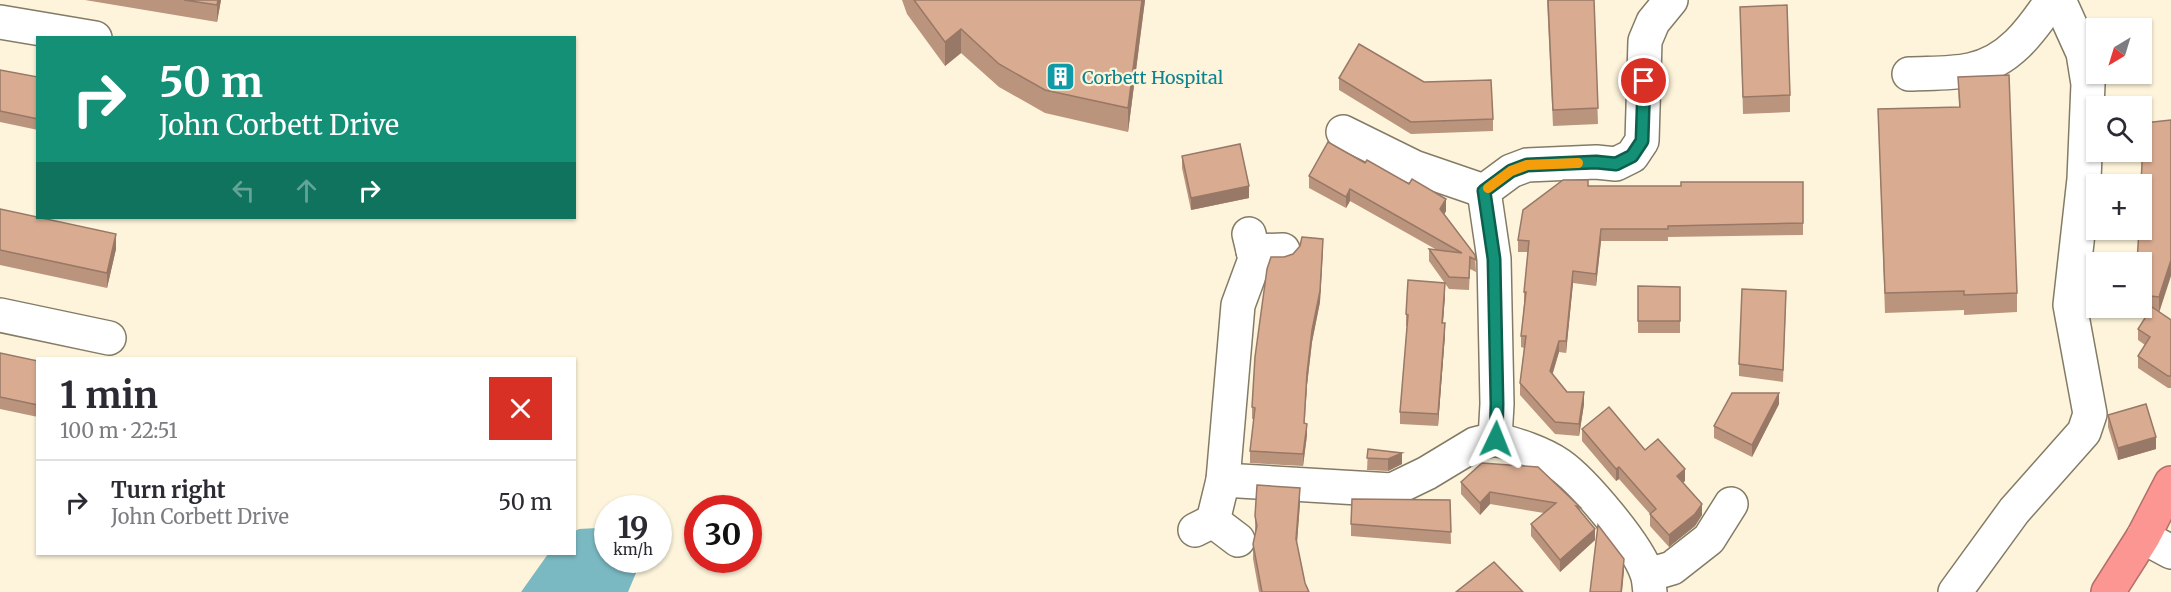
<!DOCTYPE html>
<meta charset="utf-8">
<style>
:root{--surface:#fff;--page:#f7f7f7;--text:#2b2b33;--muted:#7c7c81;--line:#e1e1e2}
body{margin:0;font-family:Merriweather,serif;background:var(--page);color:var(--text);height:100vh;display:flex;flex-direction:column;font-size:22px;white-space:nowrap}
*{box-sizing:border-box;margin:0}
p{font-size:20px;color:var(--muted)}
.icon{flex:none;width:33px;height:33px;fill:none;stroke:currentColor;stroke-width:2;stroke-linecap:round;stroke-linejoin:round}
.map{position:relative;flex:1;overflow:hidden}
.drawer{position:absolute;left:36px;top:357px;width:540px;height:198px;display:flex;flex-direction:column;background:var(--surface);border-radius:0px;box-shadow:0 2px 4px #0004}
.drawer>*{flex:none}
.top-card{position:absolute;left:36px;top:36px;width:540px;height:183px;border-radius:0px;box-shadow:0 2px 4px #0004;background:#139076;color:#fff;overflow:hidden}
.needle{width:39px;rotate:218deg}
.controls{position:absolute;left:2086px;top:18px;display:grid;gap:12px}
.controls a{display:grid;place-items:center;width:66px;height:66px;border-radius:0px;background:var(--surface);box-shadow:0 2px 4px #0004;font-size:30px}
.speed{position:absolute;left:594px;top:495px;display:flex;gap:12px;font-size:30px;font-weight:700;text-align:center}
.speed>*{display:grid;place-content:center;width:78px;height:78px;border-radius:50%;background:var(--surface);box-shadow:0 2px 4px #0004;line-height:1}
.speed small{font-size:15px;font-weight:400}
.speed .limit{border:9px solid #d22;background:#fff;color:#111}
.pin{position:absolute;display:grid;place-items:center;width:51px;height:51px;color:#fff;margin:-26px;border:3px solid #fff;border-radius:50%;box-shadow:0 2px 6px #0007}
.me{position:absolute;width:66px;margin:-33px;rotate:2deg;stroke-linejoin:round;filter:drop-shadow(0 0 4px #0008)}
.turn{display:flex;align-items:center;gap:21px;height:126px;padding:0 24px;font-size:27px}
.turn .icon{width:78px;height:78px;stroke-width:2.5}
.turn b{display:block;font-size:42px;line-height:51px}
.lanes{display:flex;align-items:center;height:57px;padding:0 24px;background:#0003;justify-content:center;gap:30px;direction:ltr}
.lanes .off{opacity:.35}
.round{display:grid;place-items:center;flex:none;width:63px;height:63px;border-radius:0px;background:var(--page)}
.summary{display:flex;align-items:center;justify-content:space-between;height:102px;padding:0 24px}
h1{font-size:36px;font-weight:700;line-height:45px}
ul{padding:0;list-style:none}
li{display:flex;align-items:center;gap:18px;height:84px;padding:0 24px;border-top:2px solid var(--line)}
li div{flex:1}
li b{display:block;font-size:22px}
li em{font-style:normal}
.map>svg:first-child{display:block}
</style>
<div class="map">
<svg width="2171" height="592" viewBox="0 0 2171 592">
<rect width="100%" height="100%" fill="#fdf4db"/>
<!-- water -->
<path fill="#7bb9c2" d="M597,528L607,532L608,560H634L636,573L628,592H521L548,554H574L575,531L579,529Z"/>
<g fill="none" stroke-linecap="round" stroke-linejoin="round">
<defs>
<g id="minor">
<path d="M0,22L95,38"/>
<path d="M1909,74C1929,73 1951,74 1970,70C2009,62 2031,31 2052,0"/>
<path d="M1343,132L1414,167L1484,191"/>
<path d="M1253,251L1283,250"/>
<path d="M0,315L109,338"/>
<path d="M1495,439C1517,445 1541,452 1560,465C1584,482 1638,546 1647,574C1649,579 1649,586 1650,592"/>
<path d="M1223,480L1392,490L1427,473L1475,444L1495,439L1497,404L1494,259L1484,191L1511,171L1527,165L1596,162L1616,164L1632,156L1642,141L1645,41L1653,22L1671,0"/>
<path d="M1213,521L1223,480L1238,305L1255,259L1249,234"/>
<path d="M1195,530L1213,521L1238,540"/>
<path d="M2143,537L2171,552"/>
<path d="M1648,575L1672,568L1709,539L1731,504"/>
<path d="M1955,592L2014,511L2084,432L2090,414L2070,305L2084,179L2088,84L2083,53L2059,0"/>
</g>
<path id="highway" d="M2108,592L2143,537L2171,483"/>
</defs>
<!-- minor casing -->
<use href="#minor" stroke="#837b65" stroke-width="36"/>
<!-- highway casing -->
<use href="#highway" stroke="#b36f69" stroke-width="36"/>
<!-- minor -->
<use href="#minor" stroke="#fff" stroke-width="33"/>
<!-- highway -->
<use href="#highway" stroke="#fc9692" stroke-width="33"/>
</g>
<!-- wall -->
<g fill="#bb947d">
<path d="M85,0H221L217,22Z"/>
<path d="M902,0H1145L1128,132L1045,113L999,87L961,53L945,66L907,14Z"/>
<path d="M1547,0H1594L1598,124L1553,126Z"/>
<path d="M1740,7L1790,95V112L1743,114Z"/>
<path d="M0,70L38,77V130L0,122Z"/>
<path d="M1958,77L2017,293V312L1964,315V310L1885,313L1878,109L1959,107Z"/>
<path d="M1339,78L1424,82L1493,119V131L1411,134L1339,90Z"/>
<path d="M2171,120L2159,312L2171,320V388H2168L2138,368V356L2145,345L2138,340V329L2149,312L2136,310V308H2142V262Z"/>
<path d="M1182,156L1249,198L1191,210L1182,168Z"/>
<path d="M1309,176L1446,211L1444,215L1475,255L1476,272L1470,269L1469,290L1449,289L1429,261V249L1437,250L1350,201L1346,208L1309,188Z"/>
<path d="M1803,182V235L1668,237V241H1601L1596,286L1573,283L1566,353L1559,352L1552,374L1567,392L1584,404L1579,436L1555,434L1520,395V383L1524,348L1521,347V336L1524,304V292L1528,252H1518V240L1588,186H1681Z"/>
<path d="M0,209L116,249L107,288L0,265Z"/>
<path d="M1323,251L1320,302L1312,342L1307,385L1304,423L1307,435L1303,466L1250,463V451L1254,419H1252V407L1284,257Z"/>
<path d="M1638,286L1680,287V333H1638Z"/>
<path d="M1445,295L1443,323L1445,335L1438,426L1400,424V412L1407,326H1406V314Z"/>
<path d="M1786,302L1783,382L1739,376V364Z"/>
<path d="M0,353L38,361V417L0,409Z"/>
<path d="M1779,404L1752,457L1714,438V426Z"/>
<path d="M2108,415L2156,449L2118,460L2108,427Z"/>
<path d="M1582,429L1645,450L1685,481L1683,482L1702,515L1695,526L1669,547L1650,526V514L1619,479L1616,481L1582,441Z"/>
<path d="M1368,449L1402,464L1388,471L1367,470Z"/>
<path d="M1461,482L1580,507V511L1595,540L1560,572L1531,536V524L1544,513L1490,504L1480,515L1461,494Z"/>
<path d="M1450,500L1451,544L1351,536V524Z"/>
<path d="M1300,503L1297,543L1305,583L1309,592H1259L1253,559V544L1255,534V516Z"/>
</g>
<!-- shaded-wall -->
<g fill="#987866">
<path d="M218,0H221L217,22V5Z"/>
<path d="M1142,0H1145L1128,132V108Z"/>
<path d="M961,29V53L945,66V42Z"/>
<path d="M1249,186V198L1191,210V198Z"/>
<path d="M1350,189V201L1346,208V197Z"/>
<path d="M1446,199V211L1440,221V209Z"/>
<path d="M1601,229V241L1596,286V274Z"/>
<path d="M116,234V249L107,288V273Z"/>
<path d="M1323,239L1320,302L1312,342L1307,385L1304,435L1307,373Z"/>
<path d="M2171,260V276L2159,313V297Z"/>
<path d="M1573,271V283L1566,353V341Z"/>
<path d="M1445,283V295L1442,335V323Z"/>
<path d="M1445,323V335L1438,426V414Z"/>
<path d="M1559,341V352L1550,383V371Z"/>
<path d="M1584,392V404L1579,436V424Z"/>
<path d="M1779,393V404L1752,457V445Z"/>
<path d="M1307,424V435L1303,466V454Z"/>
<path d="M2156,437V449L2118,460V448Z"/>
<path d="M1402,453V464L1388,471V459Z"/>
<path d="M1619,467V479L1616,481V469Z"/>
<path d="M1685,469V481L1677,487V476Z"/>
<path d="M1300,488V503L1296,555V539Z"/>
<path d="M1490,492V504L1480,515V503Z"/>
<path d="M1702,504V515L1695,526L1669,547V535Z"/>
<path d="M1595,529V540L1560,572V560Z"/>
<path d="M1624,559V571L1622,592H1621Z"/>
</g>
<!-- building -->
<g fill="#d9ac91" stroke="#987866" stroke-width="1.5">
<path d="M184,0H218L217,5Z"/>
<path d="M914,0H1142L1128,108L1045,90L999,64L961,29L945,42Z"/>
<path d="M1548,0H1594L1598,108L1553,110Z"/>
<path d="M1787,5L1790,95L1743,97L1740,7Z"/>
<path d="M1359,44L1424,82L1491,80L1493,119L1411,122L1339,78Z"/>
<path d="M0,70L38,77V119L0,111Z"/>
<path d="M2009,75L2017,293L1964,295V291L1885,293L1878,109L1960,107L1958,77Z"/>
<path d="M2171,120V260L2159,297L2142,295V262H2137L2139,230H2142L2141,184L2144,123Z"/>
<path d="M1328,142L1365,163L1367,160L1409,184L1412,179L1446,199L1440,209L1475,255L1476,260L1470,257L1469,278L1449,277L1429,249L1462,253L1350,189L1346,197L1309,176Z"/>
<path d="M1240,144L1249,186L1191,198L1182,156Z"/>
<path d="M1563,180H1588V186H1681V182H1803V223L1668,226V229H1601L1596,274L1573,271L1566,341H1559L1550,371L1567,392H1584L1579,424L1555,422L1520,383L1526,336H1521L1526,292H1524L1529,241L1518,240L1523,210Z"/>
<path d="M0,209L116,234L107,273L0,250Z"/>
<path d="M1302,237L1323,239L1320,291L1312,330L1307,373L1304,423L1307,424L1303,454L1250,451L1255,408L1252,407L1255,357L1267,269L1271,257H1284L1293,254L1300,246Z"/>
<path d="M1408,280L1445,283L1442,323H1445L1438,414L1400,412L1408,315L1406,314Z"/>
<path d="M1638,286L1680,287V321H1638Z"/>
<path d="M1742,289L1786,291L1783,370L1739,364Z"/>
<path d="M2152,307L2171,320V376H2168L2138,356L2150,337L2138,329Z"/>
<path d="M0,353L38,361V405L0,397Z"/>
<path d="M1732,393H1779L1752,445L1714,426Z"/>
<path d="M2146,404L2156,437L2118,448L2108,415Z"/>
<path d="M1609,407L1645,450L1658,439L1685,469L1677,476L1702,504L1695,514L1669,535L1650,514L1656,509L1619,467L1616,469L1582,429Z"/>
<path d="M1368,449L1402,453L1388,459L1367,458Z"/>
<path d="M1482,463L1538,467L1580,507L1576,506L1595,529L1560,560L1531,524L1556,503L1490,492L1480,503L1461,482Z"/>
<path d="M1257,485L1300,488L1296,539L1305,583L1309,592H1262L1253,544L1257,526L1255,516Z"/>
<path d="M1352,499L1450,500L1451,532L1351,524Z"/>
<path d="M1598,525L1624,559L1621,592H1590Z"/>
<path d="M1494,562L1523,592H1456Z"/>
</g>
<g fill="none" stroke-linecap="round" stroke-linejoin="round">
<defs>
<path id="route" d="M1496,439L1497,404L1494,259L1484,191L1511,171L1527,165L1596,162L1616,164L1632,156L1642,141L1644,81"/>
</defs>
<!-- route casing -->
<use href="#route" stroke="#0c5e4d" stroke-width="15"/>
<!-- route -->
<use href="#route" stroke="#139076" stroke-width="10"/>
<!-- slow -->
<path stroke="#f59e0b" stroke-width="10" d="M1488,188L1511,171L1527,165L1578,163"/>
</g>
<!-- icons -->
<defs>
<symbol id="building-square" viewBox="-11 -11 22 22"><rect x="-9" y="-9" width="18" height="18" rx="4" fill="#0f9aa8" stroke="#fdf4db"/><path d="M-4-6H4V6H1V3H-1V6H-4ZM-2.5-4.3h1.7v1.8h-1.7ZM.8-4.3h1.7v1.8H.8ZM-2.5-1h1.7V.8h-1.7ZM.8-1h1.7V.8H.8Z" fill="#fff"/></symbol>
</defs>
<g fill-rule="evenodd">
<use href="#building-square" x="1044" y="60" width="33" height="33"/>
</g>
<g text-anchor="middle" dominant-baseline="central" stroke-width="4.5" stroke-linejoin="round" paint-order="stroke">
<!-- culture labels -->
<g font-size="18" fill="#0d838f" stroke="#fdf4db" text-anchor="start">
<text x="1082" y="77">Corbett Hospital</text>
</g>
</g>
</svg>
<div class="controls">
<a><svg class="needle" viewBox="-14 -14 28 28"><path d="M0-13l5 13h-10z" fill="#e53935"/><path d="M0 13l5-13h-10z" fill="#7c7c81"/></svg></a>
<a><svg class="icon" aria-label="search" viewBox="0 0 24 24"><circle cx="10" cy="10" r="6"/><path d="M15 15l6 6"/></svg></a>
<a>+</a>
<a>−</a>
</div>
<div class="speed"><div>19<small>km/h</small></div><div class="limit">30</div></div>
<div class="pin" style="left:1644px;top:81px;background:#d93025"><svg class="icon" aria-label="arrive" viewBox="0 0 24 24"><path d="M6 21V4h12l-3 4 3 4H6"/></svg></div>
<svg class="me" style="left:1496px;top:439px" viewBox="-20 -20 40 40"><path d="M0-17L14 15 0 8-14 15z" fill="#139076" stroke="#fff" stroke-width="4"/></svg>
<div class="top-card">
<div class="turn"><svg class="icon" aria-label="right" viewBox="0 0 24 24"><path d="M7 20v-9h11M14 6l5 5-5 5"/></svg><div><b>50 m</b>John Corbett Drive</div></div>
<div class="lanes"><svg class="icon off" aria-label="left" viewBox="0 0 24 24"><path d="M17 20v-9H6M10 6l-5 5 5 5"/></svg><svg class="icon off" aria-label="ahead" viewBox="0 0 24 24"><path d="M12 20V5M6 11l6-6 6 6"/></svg><svg class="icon" aria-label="right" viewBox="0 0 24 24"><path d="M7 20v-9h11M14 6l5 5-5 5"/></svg></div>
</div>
<section class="drawer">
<div class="summary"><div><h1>1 min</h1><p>100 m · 22:51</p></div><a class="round" style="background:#d93025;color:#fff"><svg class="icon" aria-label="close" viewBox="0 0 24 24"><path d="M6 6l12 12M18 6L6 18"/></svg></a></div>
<ul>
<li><svg class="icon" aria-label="right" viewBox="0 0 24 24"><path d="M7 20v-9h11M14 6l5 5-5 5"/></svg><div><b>Turn right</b><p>John Corbett Drive</p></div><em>50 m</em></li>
</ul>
</section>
</div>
